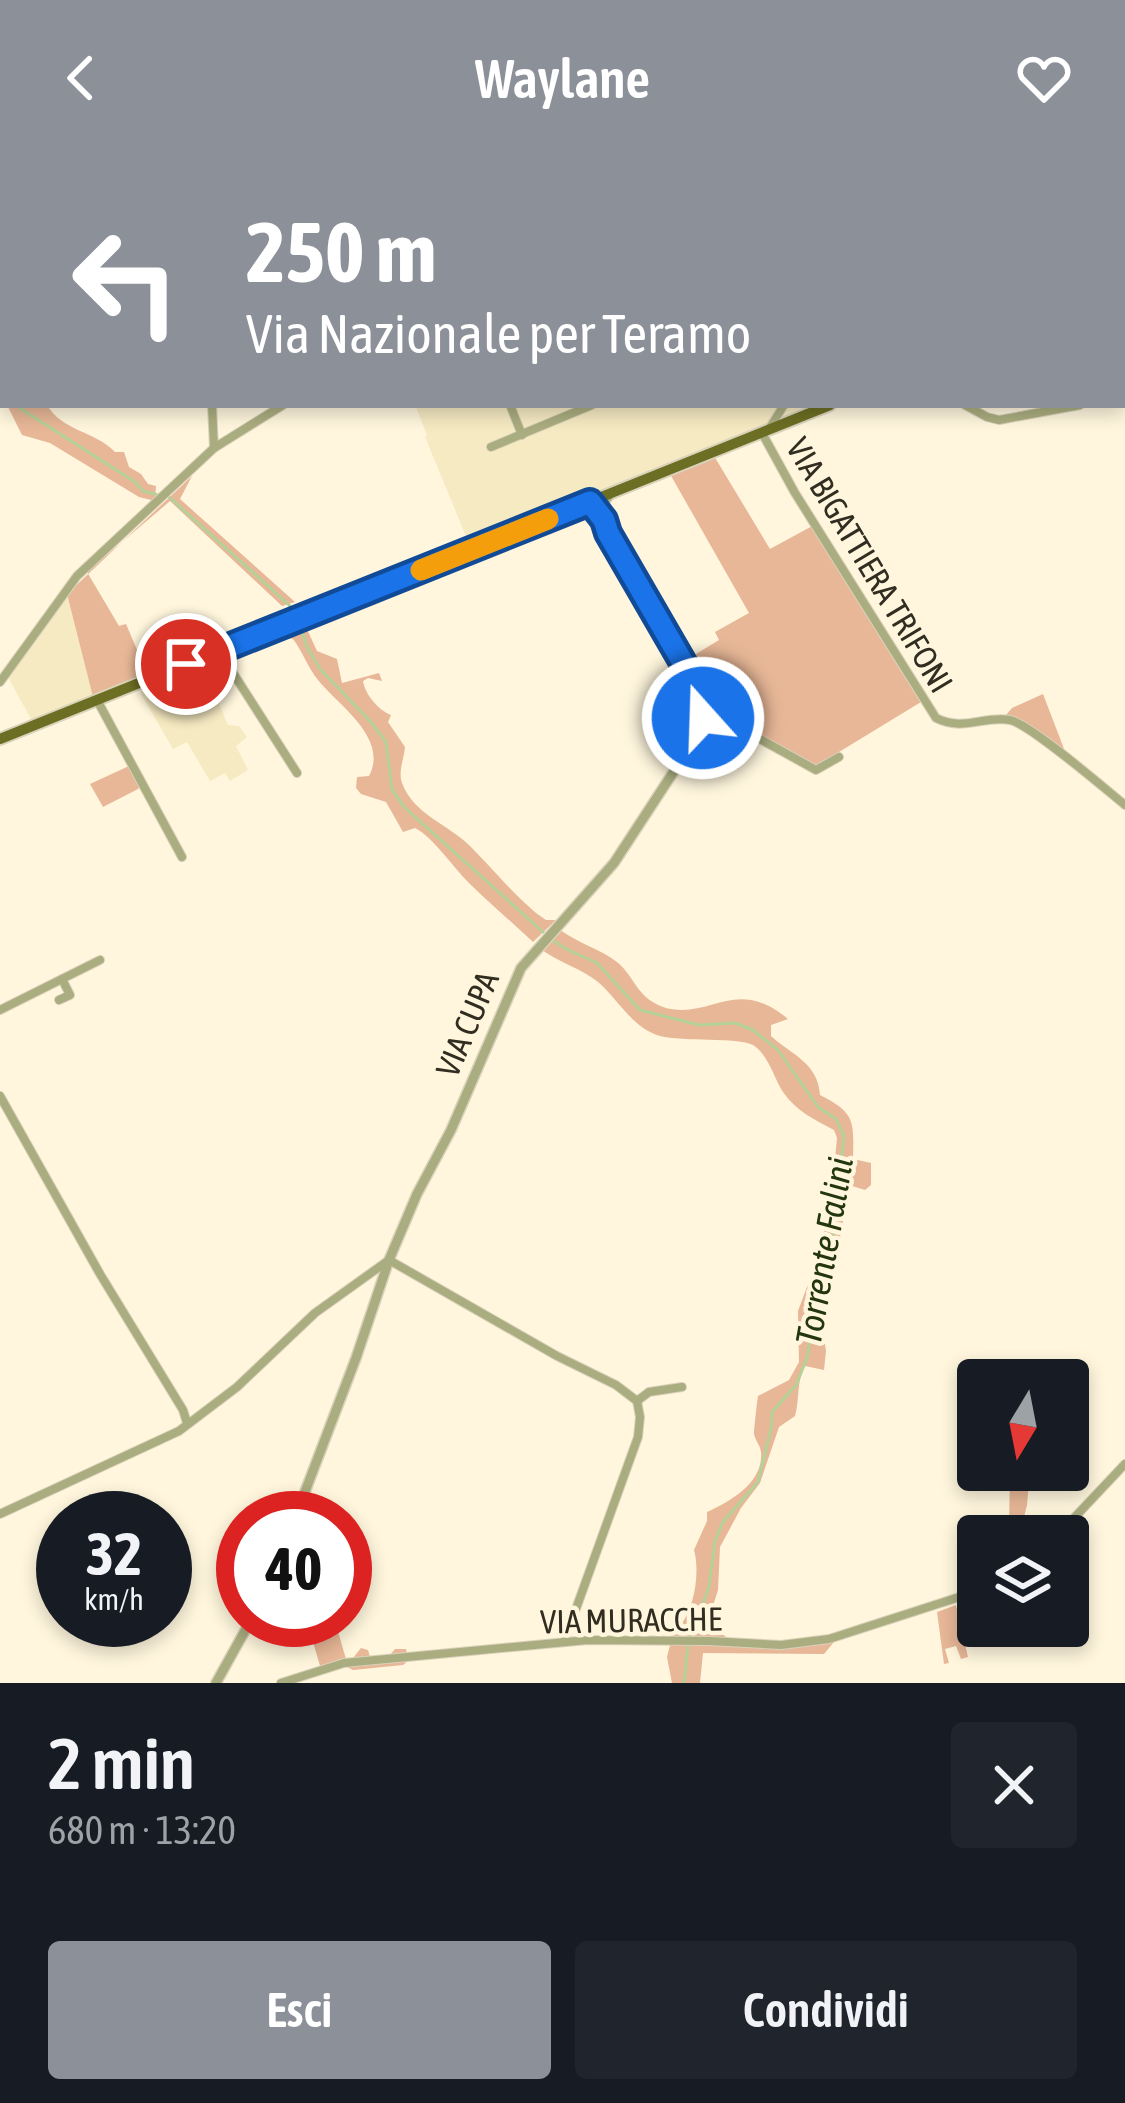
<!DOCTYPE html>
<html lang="it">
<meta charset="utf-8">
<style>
:root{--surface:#171b24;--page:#20242c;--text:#f1f3f6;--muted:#9ea1a6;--accent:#8c9099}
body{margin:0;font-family:"Asap Condensed",sans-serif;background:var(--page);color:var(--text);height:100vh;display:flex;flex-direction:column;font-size:45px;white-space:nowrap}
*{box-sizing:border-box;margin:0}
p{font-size:39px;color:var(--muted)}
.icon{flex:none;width:66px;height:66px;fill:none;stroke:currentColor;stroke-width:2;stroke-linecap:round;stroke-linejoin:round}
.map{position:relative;height:1527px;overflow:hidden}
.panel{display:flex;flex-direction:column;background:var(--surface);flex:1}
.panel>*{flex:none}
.banner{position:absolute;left:0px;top:0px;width:1125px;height:252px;box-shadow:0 6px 18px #0003;background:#8c9099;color:#fff;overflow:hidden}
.needle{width:78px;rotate:190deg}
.controls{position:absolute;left:957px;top:1203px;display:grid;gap:24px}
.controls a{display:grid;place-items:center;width:132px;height:132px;border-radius:12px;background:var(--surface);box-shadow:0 6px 18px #0003;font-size:60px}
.speed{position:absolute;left:36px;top:1335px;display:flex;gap:24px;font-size:60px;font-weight:700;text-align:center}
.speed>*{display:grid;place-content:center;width:156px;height:156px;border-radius:50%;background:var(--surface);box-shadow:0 6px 18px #0003;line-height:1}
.speed small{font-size:30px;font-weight:400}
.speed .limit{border:18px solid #d22;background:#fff;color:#111}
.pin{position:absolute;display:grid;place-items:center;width:102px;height:102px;color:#fff;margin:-51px;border:6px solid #fff;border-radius:50%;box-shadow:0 3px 12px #0007}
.me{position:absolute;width:132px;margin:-66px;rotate:340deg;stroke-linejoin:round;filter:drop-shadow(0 0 9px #0008)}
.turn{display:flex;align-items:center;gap:42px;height:252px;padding:0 48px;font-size:54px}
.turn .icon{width:156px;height:156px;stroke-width:2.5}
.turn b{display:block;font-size:84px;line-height:102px}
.round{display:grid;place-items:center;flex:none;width:126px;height:126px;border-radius:12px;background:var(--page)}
.headline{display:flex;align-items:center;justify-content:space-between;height:204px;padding:0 48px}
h1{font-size:72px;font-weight:600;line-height:90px}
.button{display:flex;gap:24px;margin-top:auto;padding:24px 48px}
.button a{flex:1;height:138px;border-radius:12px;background:var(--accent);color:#fff;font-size:48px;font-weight:600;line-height:138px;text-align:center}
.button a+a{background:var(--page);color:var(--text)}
header{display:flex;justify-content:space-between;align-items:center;height:156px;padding:0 48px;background:var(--accent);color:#fff;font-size:54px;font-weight:600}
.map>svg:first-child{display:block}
</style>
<header><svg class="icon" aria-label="back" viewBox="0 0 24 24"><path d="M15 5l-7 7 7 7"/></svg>Waylane<svg class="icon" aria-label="heart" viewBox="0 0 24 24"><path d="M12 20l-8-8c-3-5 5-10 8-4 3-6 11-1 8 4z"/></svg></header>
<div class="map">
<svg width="1125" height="1527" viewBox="0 0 1125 1527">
<rect width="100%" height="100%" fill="#fff6dd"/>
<!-- built -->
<g fill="#f6eac2">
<path d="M323,0H1011L1013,3H324Z"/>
<path d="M415,249H821L470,390L425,281L427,279Z"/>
<path d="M67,438L93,541L32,565L8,521Z"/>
<path d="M203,509L228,569L239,570L247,581L236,590L248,614L230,625L225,617L210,625L187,586L173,593L140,536Z"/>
</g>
<!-- green -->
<g fill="#e7b797">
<path d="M7,249H47C62,275 95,275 115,296H124L129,311L141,318L148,328L156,330L155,345L139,341L50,287L22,279Z"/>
<path d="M714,300L770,393L814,369L921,546L816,610L712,554L686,504L719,484L715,476L749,457L670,318Z"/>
<path d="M192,320L180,343L295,446L282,450L170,345L87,416L119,470L126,468L147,517L93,541L67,438Z"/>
<path d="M305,469L317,495L337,503L342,527L379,517L382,525L368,522L363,525C365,538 378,554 391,559L388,566L405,591C404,603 398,615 402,627C414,659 448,668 470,690C492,712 512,737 536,757L546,764H556L533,786C512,766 489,747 469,727C453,711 433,681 415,672L403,676L386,646L361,638L356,632L357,621L369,620C389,582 339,550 318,524C308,512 303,496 293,483L282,480Z"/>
<path d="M1043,538L1066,598L1005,560L1012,552Z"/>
<path d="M129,610L140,630L138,633L103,651L90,628Z"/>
<path d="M560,774C578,787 602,794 617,806C636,822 636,841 663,851C709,866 734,818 788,863L771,869V880C792,899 818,907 820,939C855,957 854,964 853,1003L871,1007V1029L865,1034L849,1029L836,1105L821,1163L826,1195L824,1214L805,1210C796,1227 800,1242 795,1260L779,1271L760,1327L741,1352L720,1391L718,1434L708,1466L727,1482L734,1483H665C670,1478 676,1475 680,1470C695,1452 700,1415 694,1394L707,1365V1356C729,1346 764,1327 761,1296C760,1289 755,1284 754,1278C754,1273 757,1246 758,1240L789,1224L799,1206L798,1155L816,1107L830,1053L837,982L834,974C815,964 796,955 783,936C774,922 768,898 753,889C738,881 683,886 660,880C632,872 619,844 598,826C581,812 560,807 542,794Z"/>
<path d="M1010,1314H1030L1027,1349L1021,1373L1009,1372Z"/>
<path d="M956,1449L968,1501L961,1503L956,1490L945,1493L949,1507L944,1508L937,1456Z"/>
<path d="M337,1472L346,1503L353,1502L361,1492L368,1494L370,1501L390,1499L395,1493H406L409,1504L403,1509L353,1514L347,1511L345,1503L320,1510L311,1479Z"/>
<path d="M834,1486L824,1498L703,1497L700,1527H672L667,1501L670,1489H803Z"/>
</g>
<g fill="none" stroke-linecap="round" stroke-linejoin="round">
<!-- stream -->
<g stroke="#b4d198" stroke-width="3">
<path d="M1007,0L1009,3"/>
<path d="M1122,153H1125"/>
<path d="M0,236L3,239"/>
<path d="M15,249L135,326L143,335L158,339"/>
<path d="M169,341L289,449L295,458"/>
<path d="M299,466L307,491L320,513L370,565L386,586L392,634L405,652L543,776"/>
<path d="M551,783L566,793L597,807L640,854L699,869L735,867L753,874L778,894L818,951L836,963L844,980L831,1093L816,1145L807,1202L796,1229L772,1256L771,1273L758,1326L723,1366L715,1385L709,1431L691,1480"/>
<path d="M684,1527L688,1489"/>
</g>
<defs>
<g id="minor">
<path d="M167,0L168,3"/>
<path d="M790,0L792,3"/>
<path d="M944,0L945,3"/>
<path d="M616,3V0"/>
<path d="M904,3L911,0"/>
<path d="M1122,241L1125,240"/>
<path d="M212,249L214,292"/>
<path d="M510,249L522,279"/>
<path d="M965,249L987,261L999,264L1080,249"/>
<path d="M769,273L784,249"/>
<path d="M762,277L795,337L936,562C964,576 984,559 1010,564C1030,568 1104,632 1125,649"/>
<path d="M491,291L592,249"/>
<path d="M219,495L297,617"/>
<path d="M0,526L77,420L214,292L283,249"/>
<path d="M97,544L182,701"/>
<path d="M701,569L720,561L816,614L839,601"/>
<path d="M59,844L70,839L62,823"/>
<path d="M0,854L100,804"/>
<path d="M0,940L100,1118L183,1254L187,1267"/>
<path d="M637,1245L649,1236L682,1231"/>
<path d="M0,1358L179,1275L237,1231L315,1157L389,1104L557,1200L616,1229L637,1245L640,1261L638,1281L564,1486"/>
<path d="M1057,1380L1125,1308"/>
<path d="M281,1527L344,1507L588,1484L709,1485L781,1489L829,1483L978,1435"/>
</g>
<g id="tertiary">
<path d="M604,364V346L610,338"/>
<path d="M295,1362L356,1202L389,1104L417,1038L451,974L521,812L614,707L697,580C704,559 705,549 696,529L608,377L588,358L575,354"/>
<path d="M216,1527L251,1464"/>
</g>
<g id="primary">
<path d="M1122,132L1125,130"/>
<path d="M0,583L830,249"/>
</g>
</defs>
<!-- minor casing -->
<use href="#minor" stroke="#dad2bb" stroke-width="10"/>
<!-- tertiary casing -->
<use href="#tertiary" stroke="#dad2bb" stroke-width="12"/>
<!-- primary casing -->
<use href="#primary" stroke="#dad2bb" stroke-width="14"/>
<!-- minor -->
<use href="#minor" stroke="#aaad7f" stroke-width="8"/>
<!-- tertiary -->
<use href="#tertiary" stroke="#aaad7f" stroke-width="9"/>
<!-- primary -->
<use href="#primary" stroke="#6c6e23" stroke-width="10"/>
<!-- rail -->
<g stroke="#4d483b" stroke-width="3" stroke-dasharray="6 12" stroke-linecap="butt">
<path d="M408,3L418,0"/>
<path d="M0,206L3,204"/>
</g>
</g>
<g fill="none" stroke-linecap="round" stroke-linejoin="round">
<defs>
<path id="route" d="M186,508L590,346L604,364L608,377L696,529L704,546L703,562"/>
</defs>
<!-- route casing -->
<use href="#route" stroke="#114b97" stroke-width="30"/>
<!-- route -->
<use href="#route" stroke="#1a73e8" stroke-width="21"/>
<!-- slow -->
<path stroke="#f59e0b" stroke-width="21" d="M421,414L548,363"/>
</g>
<g text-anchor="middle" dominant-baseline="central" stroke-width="9" stroke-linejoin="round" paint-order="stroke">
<!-- street labels -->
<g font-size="33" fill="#312d21" stroke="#fff6dd">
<text transform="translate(870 409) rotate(59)">VIA BIGATTIERA TRIFONI</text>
<text transform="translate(467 868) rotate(-67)">VIA CUPA</text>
<text transform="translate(631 1464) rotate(-1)">VIA MURACCHE</text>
</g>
<!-- water labels -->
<g font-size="36" font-style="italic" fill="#24360e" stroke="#fff6dd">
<text transform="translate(824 1095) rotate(-80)">Torrente Falini</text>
</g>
</g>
</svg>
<div class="controls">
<a><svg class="needle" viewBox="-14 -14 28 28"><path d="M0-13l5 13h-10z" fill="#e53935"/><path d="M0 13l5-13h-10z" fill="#9ea1a6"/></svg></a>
<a><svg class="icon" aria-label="layers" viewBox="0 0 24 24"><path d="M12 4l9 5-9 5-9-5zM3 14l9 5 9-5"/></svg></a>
</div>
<div class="speed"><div>32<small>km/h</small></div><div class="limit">40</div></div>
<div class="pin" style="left:186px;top:508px;background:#d93025"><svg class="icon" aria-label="arrive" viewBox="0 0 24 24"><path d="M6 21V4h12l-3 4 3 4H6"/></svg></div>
<svg class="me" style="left:703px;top:562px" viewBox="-20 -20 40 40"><circle r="17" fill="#1a73e8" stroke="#fff" stroke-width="3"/><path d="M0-11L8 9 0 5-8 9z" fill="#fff"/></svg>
<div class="banner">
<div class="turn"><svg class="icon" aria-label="left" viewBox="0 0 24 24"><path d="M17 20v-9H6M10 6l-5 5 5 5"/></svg><div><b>250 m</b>Via Nazionale per Teramo</div></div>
</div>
</div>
<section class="panel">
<div class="headline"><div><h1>2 min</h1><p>680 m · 13:20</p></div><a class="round"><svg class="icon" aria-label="close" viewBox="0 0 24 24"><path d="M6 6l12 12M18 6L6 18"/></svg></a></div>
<div class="button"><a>Esci</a><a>Condividi</a></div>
</section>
